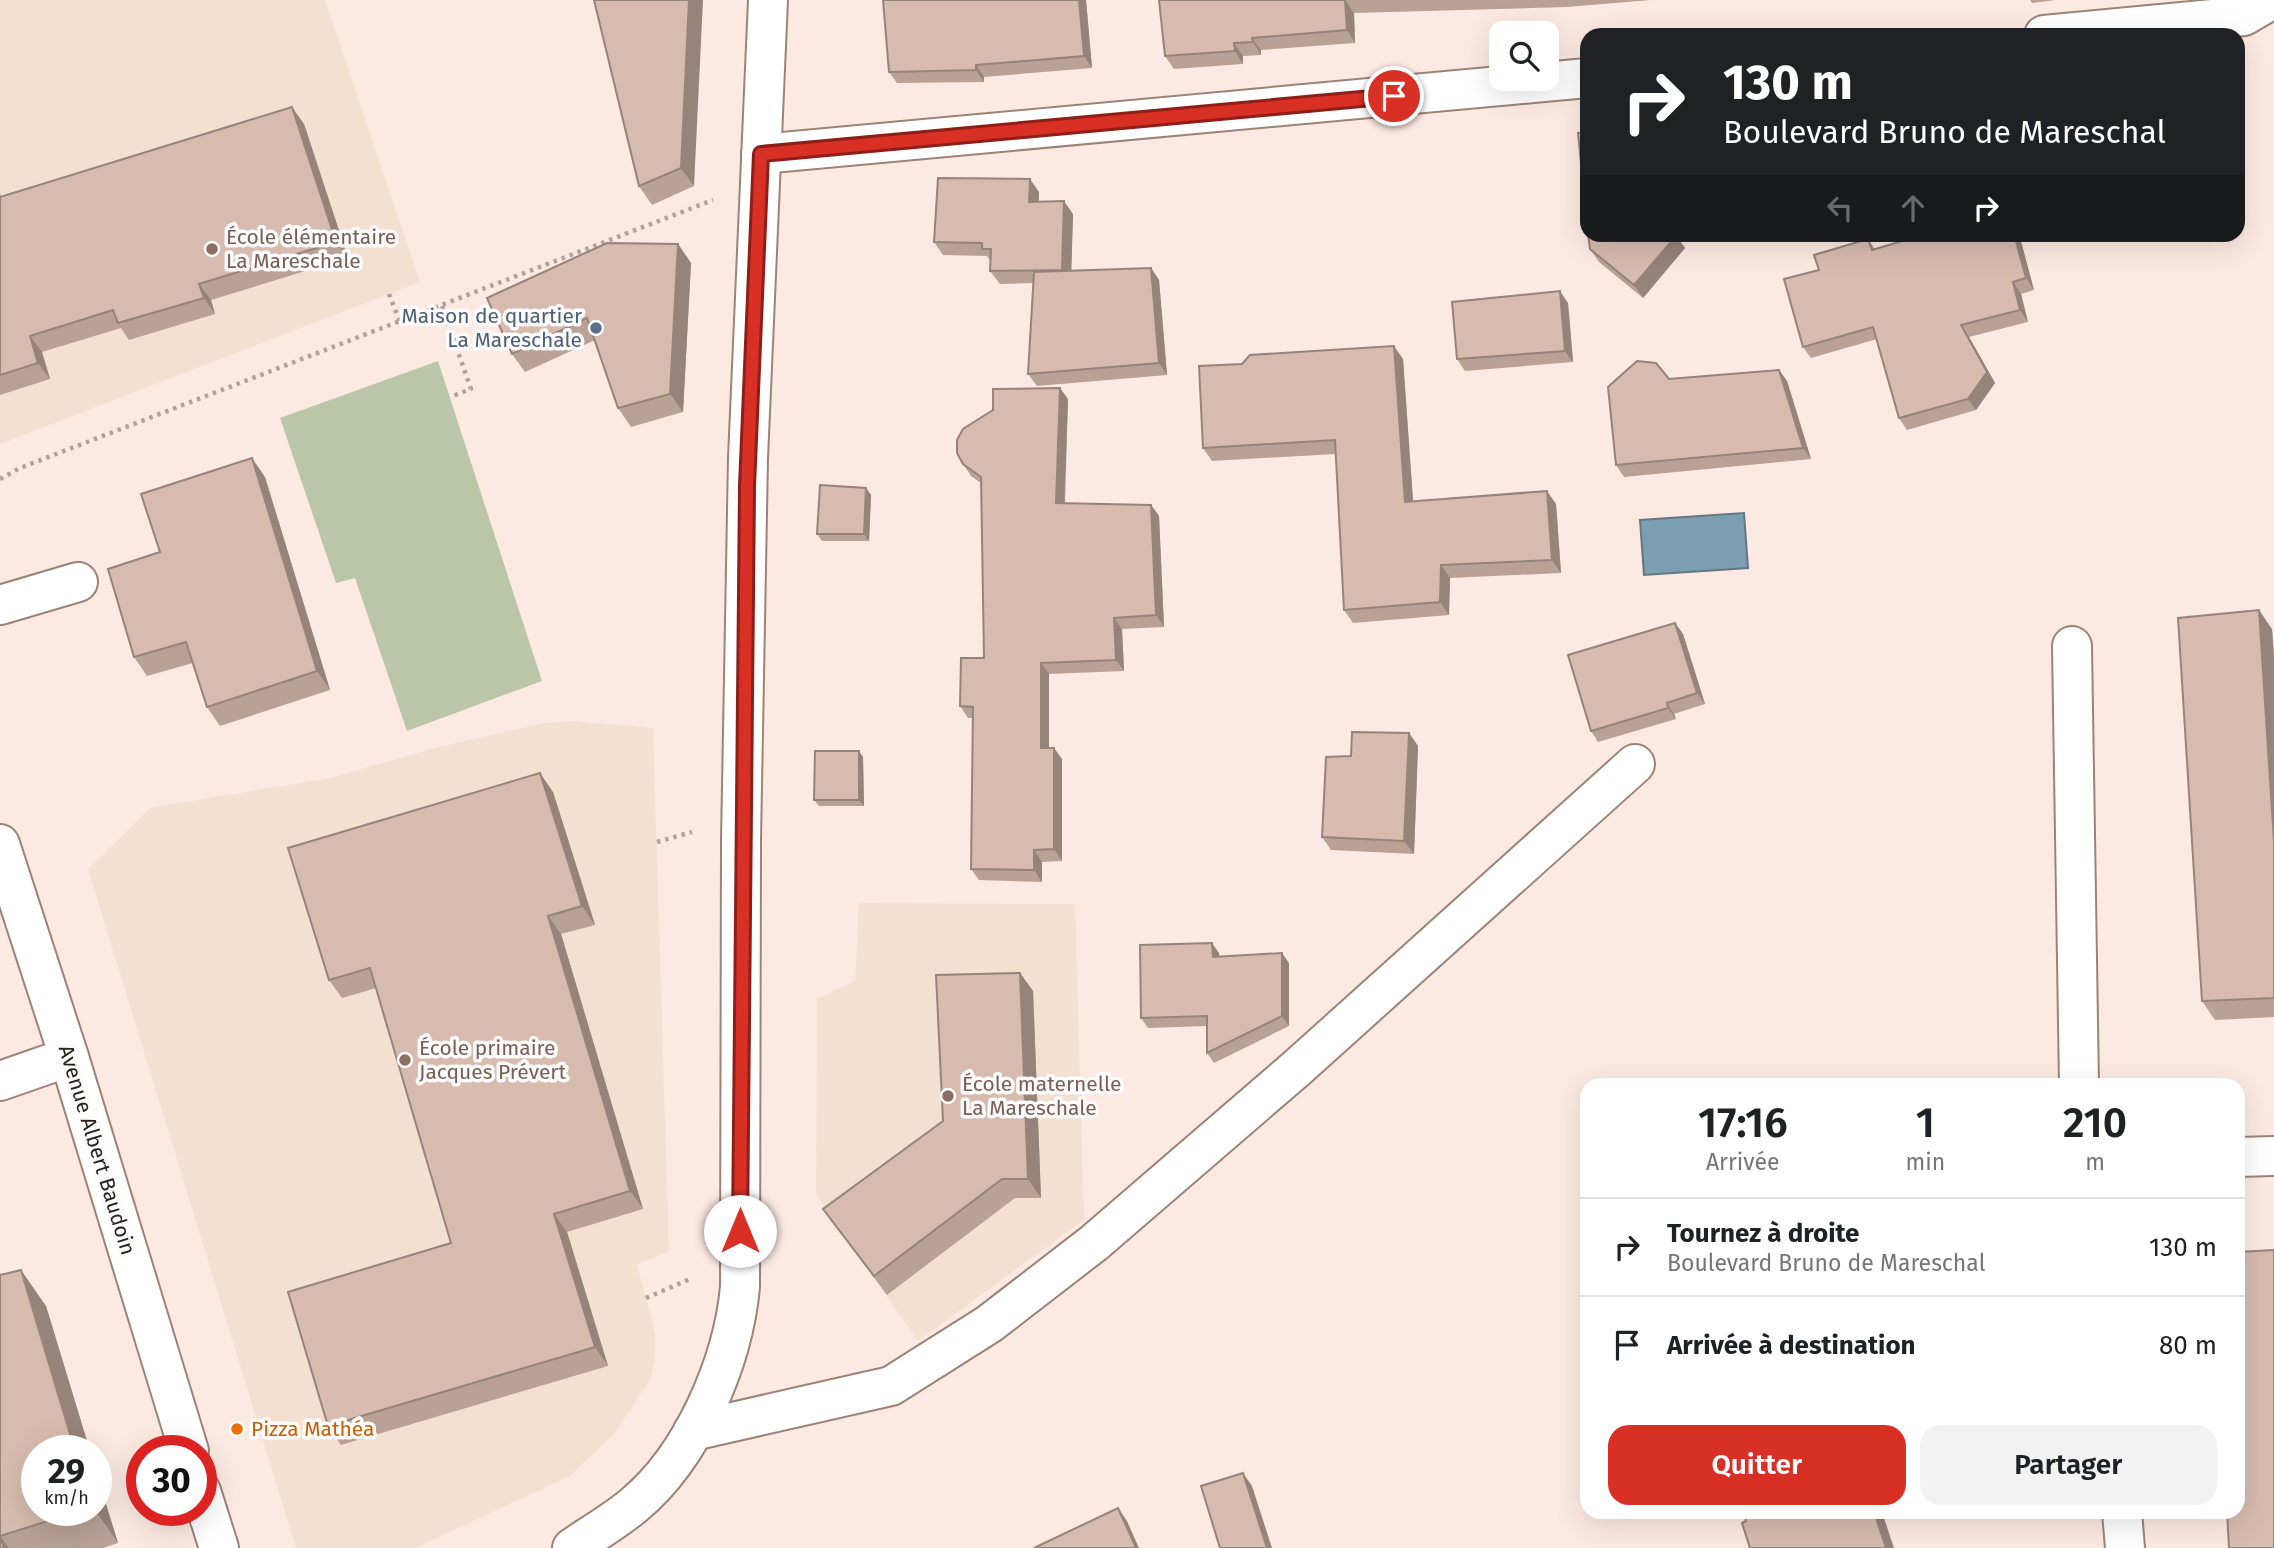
<!DOCTYPE html>
<html lang="fr">
<meta charset="utf-8">
<style>
:root{--surface:#fff;--page:#f2f2f2;--text:#202124;--muted:#757577;--line:#e0e0e0;--accent:#d93025}
body{margin:0;font-family:"Fira Sans",sans-serif;background:var(--page);color:var(--text);height:100vh;display:flex;flex-direction:column;font-size:26px;white-space:nowrap}
*{box-sizing:border-box;margin:0}
p{font-size:23px;color:var(--muted)}
.icon{flex:none;width:38px;height:38px;fill:none;stroke:currentColor;stroke-width:2;stroke-linecap:round;stroke-linejoin:round}
.map{position:relative;flex:1;overflow:hidden}
.panel{position:absolute;left:1580px;top:1078px;width:665px;height:441px;display:flex;flex-direction:column;background:var(--surface);border-radius:21px;box-shadow:0 7px 28px #0002}
.panel>*{flex:none}
.hud{position:absolute;left:1580px;top:28px;width:665px;height:214px;border-radius:21px;box-shadow:0 7px 28px #0002;background:#202124;color:#fff;overflow:hidden}
.tools{position:absolute;left:1489px;top:21px;display:grid;gap:14px}
.tools a{display:grid;place-items:center;width:70px;height:70px;border-radius:14px;background:var(--surface);box-shadow:0 7px 28px #0002;font-size:35px}
.speed{position:absolute;left:21px;top:1435px;display:flex;gap:14px;font-size:35px;font-weight:700;text-align:center}
.speed>*{display:grid;place-content:center;width:91px;height:91px;border-radius:50%;background:var(--surface);box-shadow:0 7px 28px #0002;line-height:1}
.speed small{font-size:18px;font-weight:400}
.speed .limit{border:10px solid #d22;background:#fff;color:#111}
.pin{position:absolute;display:grid;place-items:center;width:60px;height:60px;color:#fff;margin:-30px;border:4px solid #fff;border-radius:50%;box-shadow:0 2px 7px #0007}
.me{position:absolute;width:77px;margin:-38px;rotate:0deg;stroke-linejoin:round;filter:drop-shadow(0 0 5px #0008)}
.turn{display:flex;align-items:center;gap:24px;height:147px;padding:0 28px;font-size:32px}
.turn .icon{width:91px;height:91px;stroke-width:2.5}
.turn b{display:block;font-size:49px;line-height:60px}
.lanes{display:flex;align-items:center;height:66px;padding:0 28px;background:#0003;justify-content:center;gap:35px;direction:ltr}
.lanes .off{opacity:.35}
.eta{display:flex;justify-content:space-evenly;align-items:center;height:119px;text-align:center}
.eta b{font-size:42px;font-weight:600;line-height:49px}
.cta{display:flex;gap:14px;margin-top:auto;padding:14px 28px}
.cta a{flex:1;height:80px;border-radius:21px;background:var(--accent);color:#fff;font-size:28px;font-weight:600;line-height:80px;text-align:center}
.cta a+a{background:var(--page);color:var(--text)}
ul{padding:0;list-style:none}
li{display:flex;align-items:center;gap:21px;height:98px;padding:0 28px;border-top:2px solid var(--line)}
li div{flex:1}
li b{display:block;font-size:26px}
li em{font-style:normal}
.map>svg:first-child{display:block}
</style>
<div class="map">
<svg width="2274" height="1548" viewBox="0 0 2274 1548">
<rect width="100%" height="100%" fill="#fceae2"/>
<!-- education -->
<g fill="#f4e0d1">
<path d="M0,0H325L420,282L0,444V395L49,379L0,192Z"/>
<path d="M573,721L653,728L669,1251L637,1265L655,1331V1358L651,1378L614,1434L570,1476L415,1548H296L88,869L150,808L326,779L443,746L544,723Z"/>
<path d="M859,903L1075,904L1084,1220L918,1341L816,1194L817,999L855,981Z"/>
</g>
<!-- green -->
<path fill="#bbc5a8" d="M438,361L542,681L407,731L355,578L336,583L280,418Z"/>
<!-- water -->
<path fill="#7b9eb1" stroke="#637884" stroke-width="2" d="M1744,513L1748,568L1644,575L1640,520Z"/>
<g fill="none" stroke-linecap="round" stroke-linejoin="round">
<defs>
<g id="minor">
<path d="M2044,35L2244,16L2271,0"/>
<path d="M761,154L1587,78"/>
<path d="M0,605L78,582"/>
<path d="M2072,646L2079,1085"/>
<path d="M0,844L69,1057L189,1451"/>
<path d="M0,1081L69,1057"/>
<path d="M2238,1157L2274,1156"/>
<path d="M693,1431L891,1386L989,1324L1094,1243L1297,1068L1635,764"/>
<path d="M201,1491L219,1548"/>
<path d="M2122,1512L2125,1548"/>
<path d="M572,1548C592,1534 615,1521 634,1505C693,1456 733,1362 740,1287L741,841L748,458L768,0"/>
</g>
</defs>
<!-- minor casing -->
<use href="#minor" stroke="#9d8377" stroke-width="42"/>
<!-- path -->
<g stroke="#b0a19a" stroke-width="4.5" stroke-dasharray="3.5 5" stroke-linecap="butt">
<path d="M389,294L400,322"/>
<path d="M442,306L471,389L450,397"/>
<path d="M0,479L20,468L713,200"/>
<path d="M657,842L692,832"/>
<path d="M646,1298L690,1279"/>
</g>
<!-- minor -->
<use href="#minor" stroke="#fff" stroke-width="38"/>
</g>
<!-- wall -->
<g fill="#b9a196">
<path d="M594,0L694,186L652,205L639,186Z"/>
<path d="M1086,0L1092,68L984,77V82L897,83L889,72Z"/>
<path d="M1159,0H1651L1567,7L1354,13L1355,43L1261,50V55L1243,56V64L1174,69L1165,56Z"/>
<path d="M2030,0H2056L2032,3Z"/>
<path d="M304,124L348,258L211,300L215,314L129,340L121,328L42,352L50,379L0,395V192L1,197Z"/>
<path d="M1039,192V201L1073,214L1071,270L1151,268L1159,280L1167,375L1037,386L1028,374L1033,283L1000,284L990,271L991,262L987,256L943,255L934,242Z"/>
<path d="M2019,234L2034,290L2021,294L2028,322L1969,337L1995,383L1976,410L1907,430L1899,418L1877,339L1811,358L1803,347L1819,270L1868,239L1875,249Z"/>
<path d="M1676,236L1685,248L1643,298L1599,262L1590,249Z"/>
<path d="M678,244L691,263L683,412L631,427L618,408L595,340L525,372L512,354Z"/>
<path d="M1568,303L1573,362L1465,371L1457,359Z"/>
<path d="M1403,359L1413,501L1556,504L1561,573L1450,578L1449,615L1353,623L1344,610L1336,454L1212,461L1203,448Z"/>
<path d="M1779,370L1787,381L1811,459L1624,477L1616,465L1669,379Z"/>
<path d="M1068,399L1065,503L1151,505L1159,516L1164,627L1122,629L1124,671L1049,674V748L1062,759V861L1042,862V882L979,880L971,869L973,718H968L960,706L984,658L981,483L971,476L963,464Z"/>
<path d="M265,477L330,690L220,726L207,707L193,663L147,676L134,657L160,552Z"/>
<path d="M866,488L871,495L869,541H822L817,534Z"/>
<path d="M1675,623L1683,634L1705,704L1674,714L1676,719L1598,742L1591,731Z"/>
<path d="M2272,629L2274,657V1017L2215,1020L2202,1001Z"/>
<path d="M1409,733L1418,746L1414,854L1331,850L1322,837L1351,756Z"/>
<path d="M863,757L864,806H819L814,800Z"/>
<path d="M553,792L595,925L561,934L643,1209L567,1232L608,1366L341,1445L328,1426L451,1243L376,988L342,998L329,980Z"/>
<path d="M1219,953V957L1289,963V1026L1214,1063L1207,1053V1026L1148,1028L1141,1018Z"/>
<path d="M1020,973L1033,991L1041,1198H1015L887,1295L823,1209L943,1121Z"/>
<path d="M0,1275L46,1306L90,1451H37V1510H96V1472L118,1543L103,1548H0Z"/>
</g>
<!-- shaded-wall -->
<g fill="#96837a">
<path d="M689,0H703L694,186L681,168Z"/>
<path d="M1079,0H1086L1092,68L1084,56Z"/>
<path d="M1345,0L1354,13L1355,43L1347,30Z"/>
<path d="M1252,38L1261,50V55L1253,42Z"/>
<path d="M1234,43L1243,56V64L1235,51Z"/>
<path d="M976,65L984,77V82L976,70Z"/>
<path d="M292,107L304,124L348,258L336,242Z"/>
<path d="M1030,179L1039,192L1038,215L1029,202Z"/>
<path d="M1064,201L1073,214L1071,283L1062,270Z"/>
<path d="M2014,234H2019L2034,290L2026,278Z"/>
<path d="M1676,236L1685,248L1643,298L1634,285Z"/>
<path d="M678,244L691,263L683,412L670,394Z"/>
<path d="M1151,268L1159,280L1167,375L1159,363Z"/>
<path d="M2013,282L2021,294L2028,322L2020,310Z"/>
<path d="M199,284L211,300L215,314L204,298Z"/>
<path d="M1560,291L1568,303L1573,362L1565,351Z"/>
<path d="M1961,325L1969,337L1995,383L1976,410L1968,399Z"/>
<path d="M30,336L42,352L50,379L38,363Z"/>
<path d="M1394,346L1403,359L1414,515L1405,502Z"/>
<path d="M1779,370L1787,381L1811,459L1803,448Z"/>
<path d="M1060,388L1068,399L1064,514L1056,503Z"/>
<path d="M252,458L265,477L330,690L317,671Z"/>
<path d="M866,488L871,495L869,541L864,534Z"/>
<path d="M1547,491L1556,504L1561,573L1552,560Z"/>
<path d="M1151,505L1159,516L1164,627L1156,615Z"/>
<path d="M1441,565L1450,578L1449,615L1440,602Z"/>
<path d="M2259,610L2272,629L2274,657V841Z"/>
<path d="M1114,618L1122,629L1124,671L1116,660Z"/>
<path d="M1675,623L1683,634L1705,704L1697,693Z"/>
<path d="M1041,663L1049,674V760L1041,748Z"/>
<path d="M1667,703L1674,714L1676,719L1668,708Z"/>
<path d="M1409,733L1418,746L1414,854L1404,841Z"/>
<path d="M1054,748L1062,759V861L1054,849Z"/>
<path d="M859,751L863,757L864,806L859,800Z"/>
<path d="M540,773L553,792L595,925L582,906Z"/>
<path d="M1034,850L1042,862V882L1034,870Z"/>
<path d="M548,916L561,934L643,1209L630,1191Z"/>
<path d="M1212,943L1219,953L1220,967L1213,957Z"/>
<path d="M1282,953L1289,963V1026L1282,1016Z"/>
<path d="M1020,973L1033,991L1041,1198L1028,1179Z"/>
<path d="M554,1214L567,1232L608,1366L595,1347Z"/>
<path d="M21,1270L46,1306L90,1451H75Z"/>
<path d="M96,1472L118,1543L95,1510H96Z"/>
<path d="M1243,1473L1252,1486L1272,1548H1267Z"/>
<path d="M1118,1508L1127,1521L1139,1548H1136Z"/>
<path d="M1874,1512H1882L1894,1548H1886Z"/>
<path d="M0,1536L9,1548H4Z"/>
</g>
<!-- building -->
<g fill="#d7bbae" stroke="#96837a" stroke-width="2">
<path d="M594,0H689L681,168L639,186Z"/>
<path d="M883,0H1079L1084,56L976,65V70L889,72Z"/>
<path d="M1159,0H1345L1347,30L1252,38L1253,42L1234,43L1235,51L1165,56Z"/>
<path d="M292,107L336,242L199,284L204,298L118,323L113,310L30,336L38,363L0,375V197Z"/>
<path d="M1587,132V224L1578,133Z"/>
<path d="M938,178L1030,179L1029,202L1064,201L1062,270L990,271L991,249H982V243L934,242Z"/>
<path d="M1588,234H1675L1676,236L1634,285L1590,249Z"/>
<path d="M1926,234H2014L2026,278L2013,282L2020,310L1961,325L1987,372L1968,399L1899,418L1873,327L1803,347L1784,279L1819,270L1814,255L1868,239L1872,250Z"/>
<path d="M607,243L678,244L670,394L618,408L587,318L512,354L487,298Z"/>
<path d="M1151,268L1159,363L1028,374L1034,272Z"/>
<path d="M1560,291L1565,351L1457,359L1452,302Z"/>
<path d="M1394,346L1405,502L1547,491L1552,560L1441,565L1440,602L1344,610L1335,440L1203,448L1199,366L1242,364L1250,355Z"/>
<path d="M1637,361L1656,363L1669,379L1779,370L1803,448L1616,465L1608,387Z"/>
<path d="M1060,388L1056,503L1151,505L1156,615L1114,618L1116,660L1041,663V748H1054V849L1034,850V870L971,869L973,707L960,706L961,658H984L981,477L963,464L957,453V440L963,429L993,410V389Z"/>
<path d="M252,458L317,671L207,707L186,642L134,657L108,569L160,552L141,494Z"/>
<path d="M820,485L866,488L864,534H817Z"/>
<path d="M2259,610L2274,841V998L2202,1001L2178,618Z"/>
<path d="M1675,623L1697,693L1667,703L1668,708L1591,731L1568,655Z"/>
<path d="M1352,732L1409,733L1404,841L1322,837L1326,757L1351,756Z"/>
<path d="M815,751H859V800H814Z"/>
<path d="M540,773L582,906L548,916L630,1191L554,1214L595,1347L328,1426L288,1292L451,1243L370,968L329,980L288,848Z"/>
<path d="M1212,943L1213,957L1282,953V1016L1207,1053V1016L1141,1018L1140,945Z"/>
<path d="M1020,973L1028,1179H1002L874,1276L823,1209L943,1121L936,975Z"/>
<path d="M2274,1250V1548H2229L2227,1512H2238V1252Z"/>
<path d="M21,1270L75,1451H37V1510H83L0,1536L4,1548H0V1275Z"/>
<path d="M1243,1473L1267,1548H1220L1201,1486Z"/>
<path d="M1118,1508L1136,1548H1034Z"/>
<path d="M1744,1512H1874L1886,1548H1750L1742,1523L1746,1521Z"/>
</g>
<g fill="none" stroke-linecap="round" stroke-linejoin="round">
<defs>
<path id="route" d="M740,1231L747,486L761,154L1394,96"/>
</defs>
<!-- route casing -->
<use href="#route" stroke="#8d1f18" stroke-width="18"/>
<!-- route -->
<use href="#route" stroke="#d93025" stroke-width="12"/>
</g>
<!-- markers -->
<g fill="#8d6e63" stroke="#fbfbfb" stroke-width="2.5">
<circle cx="212" cy="249" r="7"/>
<circle cx="405" cy="1060" r="7"/>
<circle cx="948" cy="1096" r="7"/>
</g>
<circle fill="#5c6f8a" stroke="#fbfbfb" stroke-width="2.5" cx="596" cy="328" r="7"/>
<circle fill="#e8710a" stroke="#fbfbfb" stroke-width="2.5" cx="237" cy="1429" r="7"/>
<g text-anchor="middle" dominant-baseline="central" stroke-width="7" stroke-linejoin="round" paint-order="stroke">
<!-- education labels -->
<g font-size="21" fill="#785e54" stroke="#fbfbfb" text-anchor="start">
<text x="226" y="237">École élémentaire<tspan x="226" dy="24">La Mareschale</tspan></text>
<text x="419" y="1048">École primaire<tspan x="419" dy="24">Jacques Prévert</tspan></text>
<text x="962" y="1084">École maternelle<tspan x="962" dy="24">La Mareschale</tspan></text>
</g>
<!-- service labels -->
<g font-size="21" fill="#4e5e75" stroke="#fbfbfb" text-anchor="end">
<text x="582" y="316">Maison de quartier<tspan x="582" dy="24">La Mareschale</tspan></text>
</g>
<!-- street labels -->
<g font-size="21" fill="#2b211c" stroke="#fbfbfb">
<text transform="translate(97 1150) rotate(73)">Avenue Albert Baudoin</text>
</g>
<!-- food labels -->
<g font-size="21" fill="#c56008" stroke="#fbfbfb" text-anchor="start">
<text x="251" y="1429">Pizza Mathéa</text>
</g>
</g>
</svg>
<div class="tools">
<a><svg class="icon" aria-label="search" viewBox="0 0 24 24"><circle cx="10" cy="10" r="6"/><path d="M15 15l6 6"/></svg></a>
</div>
<div class="speed"><div>29<small>km/h</small></div><div class="limit">30</div></div>
<div class="pin" style="left:1394px;top:96px;background:#d93025"><svg class="icon" aria-label="arrive" viewBox="0 0 24 24"><path d="M6 21V4h12l-3 4 3 4H6"/></svg></div>
<svg class="me" style="left:740px;top:1231px" viewBox="-20 -20 40 40"><circle r="19" fill="#fff"/><path d="M0-13L10 11 0 6-10 11z" fill="#d93025"/></svg>
<div class="hud">
<div class="turn"><svg class="icon" aria-label="right" viewBox="0 0 24 24"><path d="M7 20v-9h11M14 6l5 5-5 5"/></svg><div><b>130 m</b>Boulevard Bruno de Mareschal</div></div>
<div class="lanes"><svg class="icon off" aria-label="left" viewBox="0 0 24 24"><path d="M17 20v-9H6M10 6l-5 5 5 5"/></svg><svg class="icon off" aria-label="ahead" viewBox="0 0 24 24"><path d="M12 20V5M6 11l6-6 6 6"/></svg><svg class="icon" aria-label="right" viewBox="0 0 24 24"><path d="M7 20v-9h11M14 6l5 5-5 5"/></svg></div>
</div>
<section class="panel">
<div class="eta">
<div><b>17:16</b><p>Arrivée</p></div>
<div><b>1</b><p>min</p></div>
<div><b>210</b><p>m</p></div>
</div>
<ul>
<li><svg class="icon" aria-label="right" viewBox="0 0 24 24"><path d="M7 20v-9h11M14 6l5 5-5 5"/></svg><div><b>Tournez à droite</b><p>Boulevard Bruno de Mareschal</p></div><em>130 m</em></li>
<li><svg class="icon" aria-label="arrive" viewBox="0 0 24 24"><path d="M6 21V4h12l-3 4 3 4H6"/></svg><div><b>Arrivée à destination</b></div><em>80 m</em></li>
</ul>
<div class="cta"><a>Quitter</a><a>Partager</a></div>
</section>
</div>
